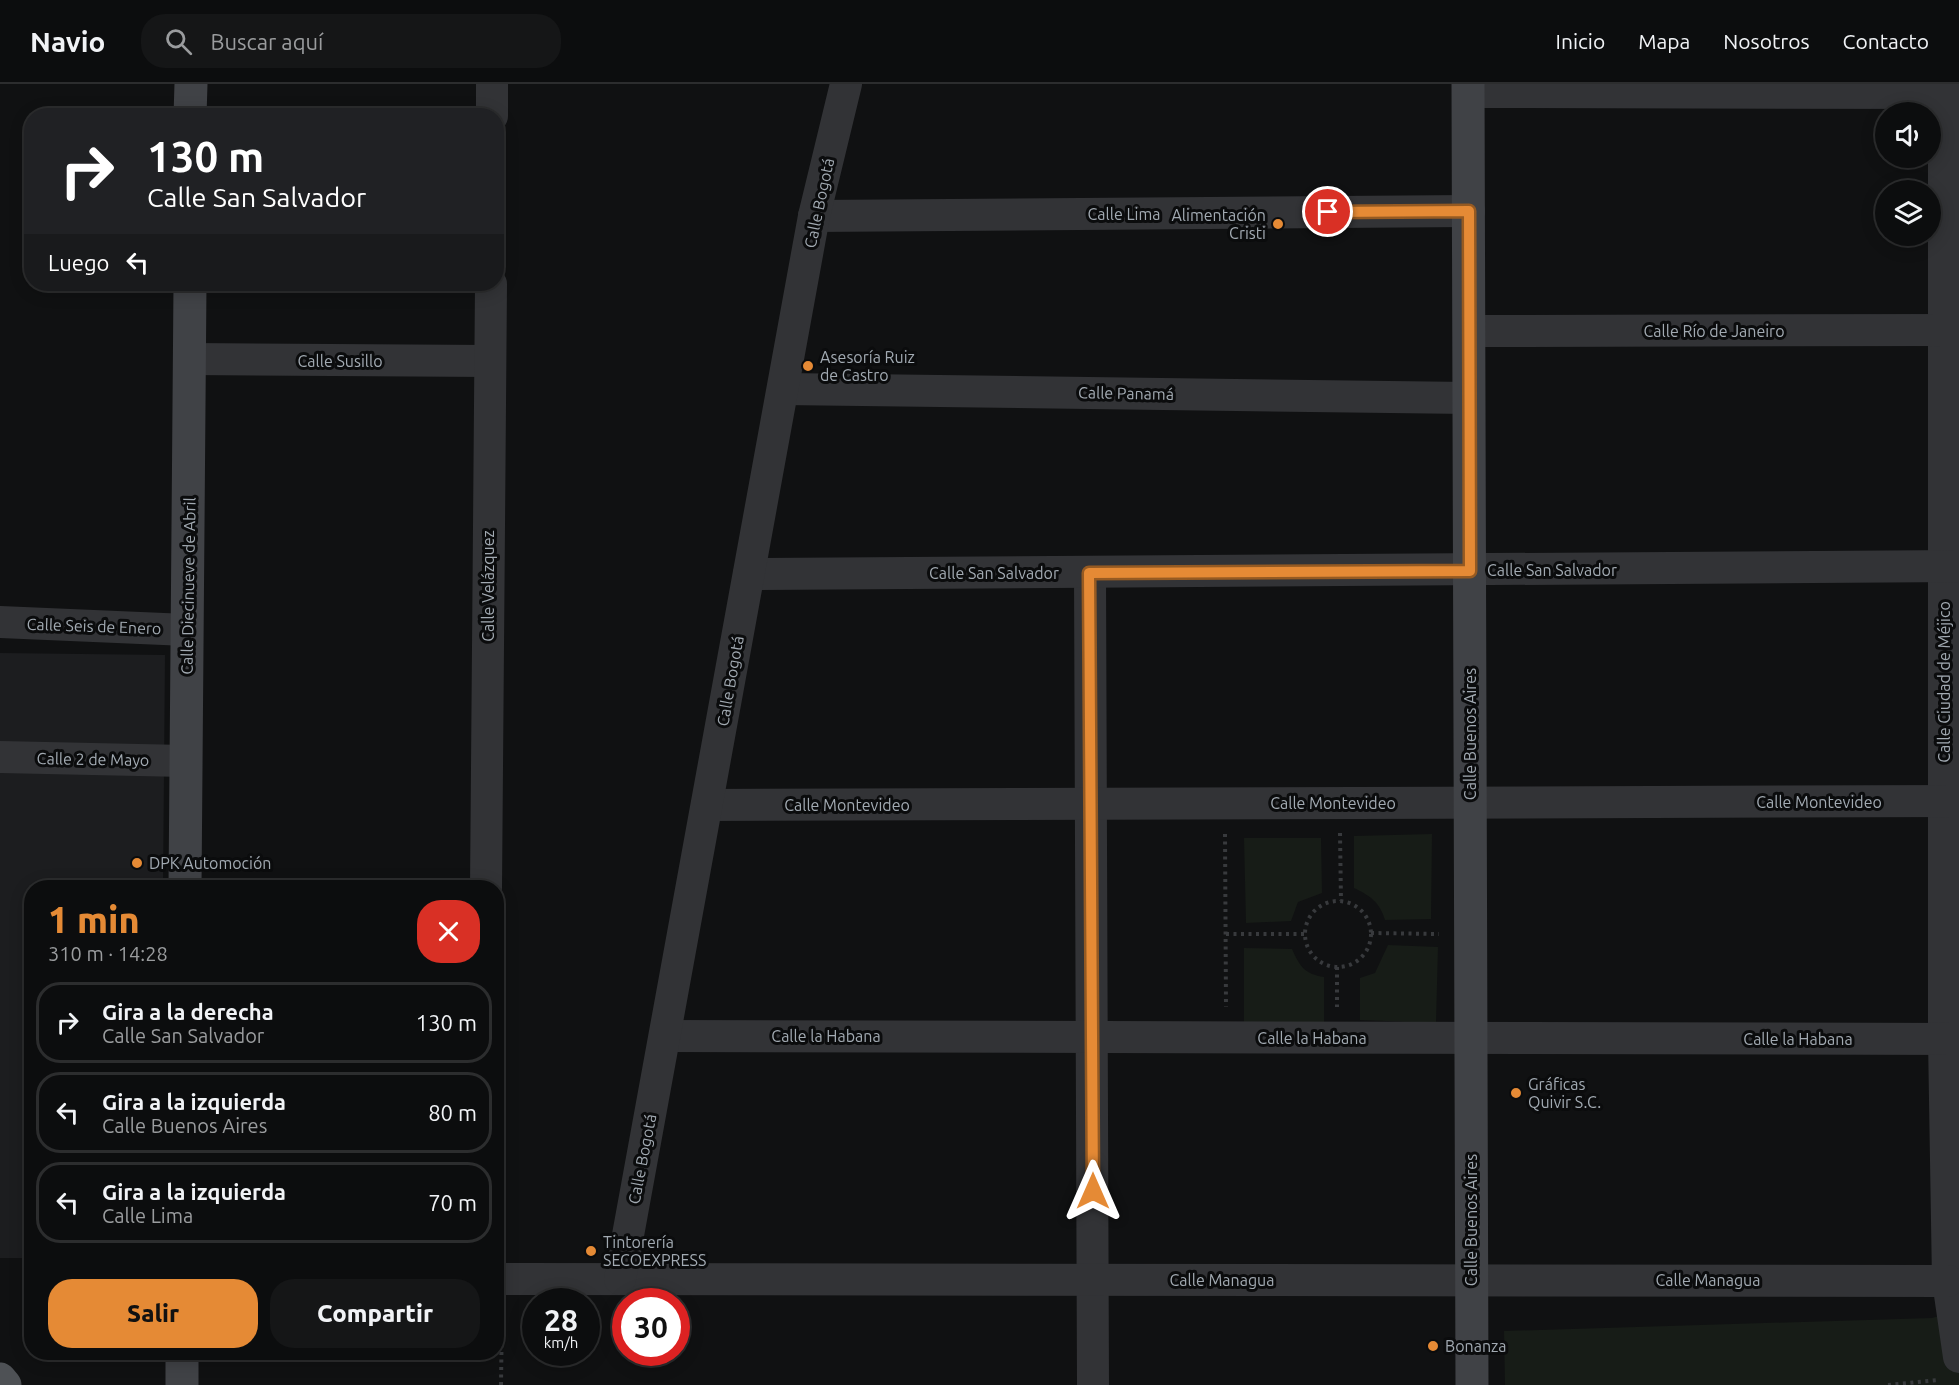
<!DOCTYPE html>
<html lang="es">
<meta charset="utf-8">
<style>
:root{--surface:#0c0d0e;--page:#151617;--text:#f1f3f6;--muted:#9a9c9e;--line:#2c2d2e;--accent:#e58a35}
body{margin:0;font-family:Ubuntu,sans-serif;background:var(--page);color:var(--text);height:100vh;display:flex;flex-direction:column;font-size:22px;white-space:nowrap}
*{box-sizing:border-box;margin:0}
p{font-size:20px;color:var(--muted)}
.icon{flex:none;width:33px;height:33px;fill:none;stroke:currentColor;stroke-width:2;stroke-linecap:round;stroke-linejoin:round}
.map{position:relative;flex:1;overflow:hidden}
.panel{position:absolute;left:24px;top:796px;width:480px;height:480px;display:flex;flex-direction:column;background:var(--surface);border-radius:24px;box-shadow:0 3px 15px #0003,0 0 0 2px var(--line)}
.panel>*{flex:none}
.top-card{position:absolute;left:24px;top:24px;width:480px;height:183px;border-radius:24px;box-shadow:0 3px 15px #0003,0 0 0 2px var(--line);background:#202124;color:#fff;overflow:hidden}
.tools{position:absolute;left:1875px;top:18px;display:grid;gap:12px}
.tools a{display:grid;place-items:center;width:66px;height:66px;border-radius:50%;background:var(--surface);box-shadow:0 3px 15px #0003,0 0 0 2px var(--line);font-size:30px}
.speed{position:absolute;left:522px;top:1204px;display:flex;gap:12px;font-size:30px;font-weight:700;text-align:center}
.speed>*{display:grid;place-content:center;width:78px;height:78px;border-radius:50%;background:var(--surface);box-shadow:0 3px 15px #0003,0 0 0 2px var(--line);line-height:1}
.speed small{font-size:15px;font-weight:400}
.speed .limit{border:9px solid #d22;background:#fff;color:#111}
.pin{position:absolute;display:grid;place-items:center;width:51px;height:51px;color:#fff;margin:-26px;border:3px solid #fff;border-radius:50%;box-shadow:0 2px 6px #0007}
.me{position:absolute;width:66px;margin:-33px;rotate:0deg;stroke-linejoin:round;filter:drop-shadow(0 0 4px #0008)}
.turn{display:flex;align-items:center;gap:21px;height:126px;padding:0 24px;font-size:27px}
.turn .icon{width:78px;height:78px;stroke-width:2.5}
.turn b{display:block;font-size:42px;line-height:51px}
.then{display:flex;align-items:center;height:57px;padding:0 24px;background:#0003;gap:12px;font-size:22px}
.round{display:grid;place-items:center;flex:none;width:63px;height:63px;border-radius:24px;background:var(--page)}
.head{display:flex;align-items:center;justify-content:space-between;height:102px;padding:0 24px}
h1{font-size:36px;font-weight:800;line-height:45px;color:var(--accent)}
.cta{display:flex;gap:12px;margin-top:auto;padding:12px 24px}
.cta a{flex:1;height:69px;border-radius:24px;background:var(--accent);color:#111;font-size:24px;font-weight:800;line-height:69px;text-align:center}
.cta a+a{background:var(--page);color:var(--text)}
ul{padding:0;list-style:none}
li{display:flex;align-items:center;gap:18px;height:81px;margin:0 12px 9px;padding:0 12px;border:3px solid var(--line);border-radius:24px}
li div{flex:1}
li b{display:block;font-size:22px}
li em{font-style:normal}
header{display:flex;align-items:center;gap:36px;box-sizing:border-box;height:84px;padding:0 30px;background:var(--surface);border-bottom:2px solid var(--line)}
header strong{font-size:28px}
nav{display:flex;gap:33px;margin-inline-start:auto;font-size:21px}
.search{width:420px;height:54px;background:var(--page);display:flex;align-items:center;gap:15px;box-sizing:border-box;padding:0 21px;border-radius:24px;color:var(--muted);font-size:22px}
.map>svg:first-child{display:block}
</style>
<header>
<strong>Navio</strong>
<div class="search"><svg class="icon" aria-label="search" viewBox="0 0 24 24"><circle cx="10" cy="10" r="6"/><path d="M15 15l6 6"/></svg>Buscar aquí</div>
<nav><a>Inicio</a><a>Mapa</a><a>Nosotros</a><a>Contacto</a></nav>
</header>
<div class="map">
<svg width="1959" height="1301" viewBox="0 0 1959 1301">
<rect width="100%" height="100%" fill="#101112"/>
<!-- built -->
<path fill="#1c1d1f" d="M0,569L165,571L163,804H32L31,1174H0Z"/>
<!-- green -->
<g fill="#171c17">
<path d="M1432,750L1431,835L1385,836C1380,818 1369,811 1354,804V752Z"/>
<path d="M1244,754H1321L1322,809L1298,818L1291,837L1246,839Z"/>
<path d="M1388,861L1438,863L1436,939L1360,936V894L1375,889Z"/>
<path d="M1244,864L1292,865C1300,883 1305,890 1324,893V941H1244Z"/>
<path d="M1959,1226V1301H1505L1504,1247L1932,1234Z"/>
</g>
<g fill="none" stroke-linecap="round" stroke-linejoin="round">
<!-- path -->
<g stroke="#383a3d" stroke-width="4" stroke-dasharray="3 4.5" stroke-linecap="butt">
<path d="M1340,749L1341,817"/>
<path d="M1225,750L1226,923"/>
<circle cx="1338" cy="850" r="33"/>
<path d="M1371,849L1439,850"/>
<path d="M1226,850H1306"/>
<path d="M1337,883V923"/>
<path d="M501,1301L502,1225"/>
<path d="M1888,1301L1938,1296"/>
</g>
<!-- street -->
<g stroke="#323336" stroke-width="32">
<path d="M1944,0V955L1948,1197L1959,1273"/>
<path d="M1468,8L1959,9"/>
<path d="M492,32V0"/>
<path d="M814,132L1469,127"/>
<path d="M1469,247L1959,246"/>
<path d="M190,275L490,277"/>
<path d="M783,305L1469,314"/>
<path d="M1090,489L1093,1301"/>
<path d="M749,490L1959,482"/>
<path d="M0,538L187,546"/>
<path d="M0,673L185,677"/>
<path d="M707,721L1959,717"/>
<path d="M486,804L491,200"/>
<path d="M665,952L1959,955"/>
<path d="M496,1195L1948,1197"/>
<path d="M620,1195L814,132L846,0"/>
</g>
<!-- secondary -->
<g stroke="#404246" stroke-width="33">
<path d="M1468,0L1472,1301"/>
<path d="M190,32L191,0"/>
<path d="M185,804L190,200"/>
<path d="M182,1301V1269"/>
</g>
<!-- primary -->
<path stroke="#4e5155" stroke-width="33" d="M0,1295L5,1301"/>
</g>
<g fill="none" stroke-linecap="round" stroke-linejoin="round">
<defs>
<path id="route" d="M1093,1107L1089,489L1470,487L1469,127L1328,128"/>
</defs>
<!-- route casing -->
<use href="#route" stroke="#955a22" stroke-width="15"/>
<!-- route -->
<use href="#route" stroke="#e58a35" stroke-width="10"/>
</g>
<!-- markers -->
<g fill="#e58a35" stroke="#0b0c0d" stroke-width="2">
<circle cx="1278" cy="140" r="6"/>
<circle cx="808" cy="282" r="6"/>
<circle cx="137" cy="779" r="6"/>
<circle cx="1516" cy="1009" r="6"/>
<circle cx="591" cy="1167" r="6"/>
<circle cx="1433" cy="1262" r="6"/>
</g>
<g text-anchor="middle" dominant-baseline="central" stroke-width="6" stroke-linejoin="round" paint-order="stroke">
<!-- street labels -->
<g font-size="16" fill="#a2aab2" stroke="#0b0c0d">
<text transform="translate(819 119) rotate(-78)">Calle Bogotá</text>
<text x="1124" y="130">Calle Lima</text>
<text x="1714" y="247">Calle Río de Janeiro</text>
<text x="340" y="277">Calle Susillo</text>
<text transform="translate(1126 309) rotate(1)">Calle Panamá</text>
<text x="1552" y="486">Calle San Salvador</text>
<text x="994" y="489">Calle San Salvador</text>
<text transform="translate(188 502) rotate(-89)">Calle Diecinueve de Abril</text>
<text transform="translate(488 502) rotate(-90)">Calle Velázquez</text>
<text transform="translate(94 542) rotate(2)">Calle Seis de Enero</text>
<text transform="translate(730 597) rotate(-80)">Calle Bogotá</text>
<text transform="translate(1944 598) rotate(-90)">Calle Ciudad de Méjico</text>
<text transform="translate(1470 650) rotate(-90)">Calle Buenos Aires</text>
<text transform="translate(93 675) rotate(1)">Calle 2 de Mayo</text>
<text x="1819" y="718">Calle Montevideo</text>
<text x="1333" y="719">Calle Montevideo</text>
<text x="847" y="721">Calle Montevideo</text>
<text x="826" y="952">Calle la Habana</text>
<text x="1312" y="954">Calle la Habana</text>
<text x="1798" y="955">Calle la Habana</text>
<text transform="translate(642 1075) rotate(-79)">Calle Bogotá</text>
<text transform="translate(1471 1136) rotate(-90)">Calle Buenos Aires</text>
<text x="1222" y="1196">Calle Managua</text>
<text x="1708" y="1196">Calle Managua</text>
</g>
<!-- poi labels -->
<g font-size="16" fill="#a2aab2" stroke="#0b0c0d" text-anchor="start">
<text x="1266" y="131" text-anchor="end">Alimentación<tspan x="1266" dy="18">Cristi</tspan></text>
<text x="820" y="273">Asesoría Ruiz<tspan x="820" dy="18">de Castro</tspan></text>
<text x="149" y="779">DPK Automoción</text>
<text x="1528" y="1000">Gráficas<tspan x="1528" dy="18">Quivir S.C.</tspan></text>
<text x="603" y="1158">Tintorería<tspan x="603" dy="18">SECOEXPRESS</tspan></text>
<text x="1445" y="1262">Bonanza</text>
</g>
</g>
</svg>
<div class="tools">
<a><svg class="icon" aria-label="sound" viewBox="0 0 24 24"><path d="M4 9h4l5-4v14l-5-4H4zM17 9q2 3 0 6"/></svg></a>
<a><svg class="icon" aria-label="layers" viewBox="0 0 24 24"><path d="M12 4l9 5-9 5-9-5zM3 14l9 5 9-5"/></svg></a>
</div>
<div class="speed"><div>28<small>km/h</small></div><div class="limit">30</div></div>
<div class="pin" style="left:1328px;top:128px;background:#d93025"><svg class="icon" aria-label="arrive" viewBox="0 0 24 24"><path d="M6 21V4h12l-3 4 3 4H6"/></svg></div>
<svg class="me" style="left:1093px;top:1107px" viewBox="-20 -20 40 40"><path d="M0-17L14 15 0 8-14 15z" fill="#e58a35" stroke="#fff" stroke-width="4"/></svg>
<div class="top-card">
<div class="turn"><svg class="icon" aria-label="right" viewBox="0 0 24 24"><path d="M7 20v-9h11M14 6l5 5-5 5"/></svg><div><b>130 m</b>Calle San Salvador</div></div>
<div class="then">Luego<svg class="icon" aria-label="left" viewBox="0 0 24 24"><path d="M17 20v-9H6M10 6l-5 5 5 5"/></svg></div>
</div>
<section class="panel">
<div class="head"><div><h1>1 min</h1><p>310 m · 14:28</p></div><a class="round" style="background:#d93025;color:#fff"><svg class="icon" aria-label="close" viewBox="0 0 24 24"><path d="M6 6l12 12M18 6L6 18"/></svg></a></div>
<ul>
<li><svg class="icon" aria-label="right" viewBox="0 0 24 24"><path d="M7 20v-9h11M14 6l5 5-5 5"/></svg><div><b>Gira a la derecha</b><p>Calle San Salvador</p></div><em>130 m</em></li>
<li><svg class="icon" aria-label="left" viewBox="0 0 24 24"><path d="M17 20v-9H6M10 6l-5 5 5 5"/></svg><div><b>Gira a la izquierda</b><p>Calle Buenos Aires</p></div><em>80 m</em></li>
<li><svg class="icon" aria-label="left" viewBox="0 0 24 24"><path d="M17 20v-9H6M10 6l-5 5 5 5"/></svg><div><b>Gira a la izquierda</b><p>Calle Lima</p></div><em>70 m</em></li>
</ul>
<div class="cta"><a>Salir</a><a>Compartir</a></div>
</section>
</div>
